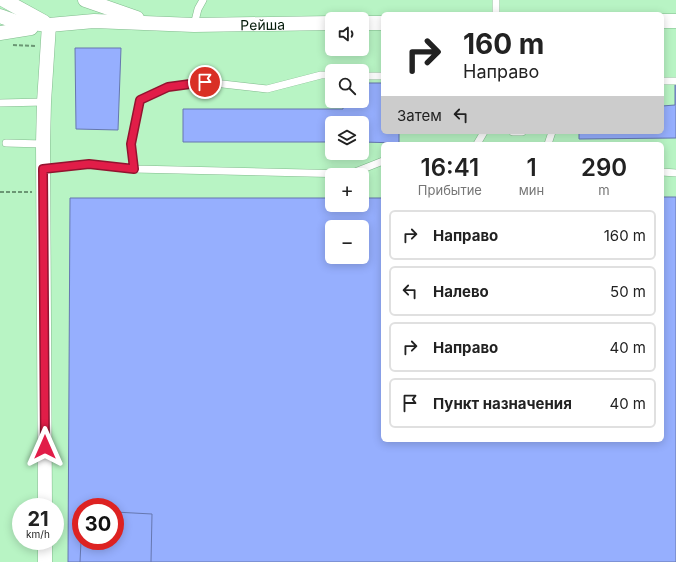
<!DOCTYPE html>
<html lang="ru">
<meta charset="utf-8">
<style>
:root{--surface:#fff;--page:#f2f2f2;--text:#222;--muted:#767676;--line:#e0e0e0}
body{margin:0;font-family:Inter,sans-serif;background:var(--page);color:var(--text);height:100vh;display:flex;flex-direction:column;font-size:15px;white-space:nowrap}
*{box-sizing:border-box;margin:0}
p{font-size:13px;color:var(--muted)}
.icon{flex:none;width:22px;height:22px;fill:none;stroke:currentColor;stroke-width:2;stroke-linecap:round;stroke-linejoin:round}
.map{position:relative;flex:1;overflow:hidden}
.drawer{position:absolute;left:381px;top:142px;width:283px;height:300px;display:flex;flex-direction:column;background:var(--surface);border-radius:6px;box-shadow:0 2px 10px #0003}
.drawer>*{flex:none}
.top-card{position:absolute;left:381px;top:12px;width:283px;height:122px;border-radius:6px;box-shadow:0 2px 10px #0003;background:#fff;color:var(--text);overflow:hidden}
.buttons{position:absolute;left:325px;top:12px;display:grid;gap:8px}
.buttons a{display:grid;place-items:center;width:44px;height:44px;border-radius:6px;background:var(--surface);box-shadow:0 2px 10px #0003;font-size:20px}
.speed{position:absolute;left:12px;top:498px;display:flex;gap:8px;font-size:20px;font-weight:700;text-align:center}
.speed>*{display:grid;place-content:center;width:52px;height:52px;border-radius:50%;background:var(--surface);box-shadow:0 2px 10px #0003;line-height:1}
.speed small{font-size:10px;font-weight:400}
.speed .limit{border:6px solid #d22;background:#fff;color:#111}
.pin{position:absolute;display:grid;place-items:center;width:34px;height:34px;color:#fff;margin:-17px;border:2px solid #fff;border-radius:50%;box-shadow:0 1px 4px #0007}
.me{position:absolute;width:44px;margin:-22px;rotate:0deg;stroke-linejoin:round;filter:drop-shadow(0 0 3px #0008)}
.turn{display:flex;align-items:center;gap:14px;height:84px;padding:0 16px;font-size:18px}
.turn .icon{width:52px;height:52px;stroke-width:2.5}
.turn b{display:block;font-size:28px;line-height:34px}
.then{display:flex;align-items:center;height:38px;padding:0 16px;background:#0003;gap:8px;font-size:15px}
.eta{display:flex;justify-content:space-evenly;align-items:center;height:68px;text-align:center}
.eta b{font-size:24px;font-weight:600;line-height:28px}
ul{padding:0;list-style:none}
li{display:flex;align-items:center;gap:12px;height:50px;margin:0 8px 6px;padding:0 8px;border:2px solid var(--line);border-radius:6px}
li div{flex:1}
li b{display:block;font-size:15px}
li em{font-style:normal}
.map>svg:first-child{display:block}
</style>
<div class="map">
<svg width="676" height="562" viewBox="0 0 676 562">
<rect width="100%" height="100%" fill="#b8f4c4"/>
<!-- building -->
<g fill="#96affe" stroke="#6677af" fill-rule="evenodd">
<path d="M75,48H121L118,130L76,129Z"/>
<path d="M362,83H383V132H399V143L362,142V123H332V142H183V109H343V101H362Z"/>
<path d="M675,84H676V138L579,139V132H662V106L675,105Z"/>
<path d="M662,197H676V562H68L70,198H332V205H362V198H383V440H662ZM332,227H362V257H332ZM81,507H115V541H81Z"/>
<path d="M115,512L152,514L151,562H80L81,541H115Z"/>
</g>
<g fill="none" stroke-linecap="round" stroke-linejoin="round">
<defs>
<g id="lane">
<path d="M496,0V14"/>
<path d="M194,25L198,9L203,0"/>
<path d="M362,76H383"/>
<path d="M662,81H676"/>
<path d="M0,103L44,102"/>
<path d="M513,132H522"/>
<path d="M6,143L43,144"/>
<path d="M477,144L484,132"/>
<path d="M548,144L552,132"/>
<path d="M43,169L89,164L134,169L350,174L383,161"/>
<path d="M134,169L131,144L140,100L168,87L205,82L267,89L321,75H332"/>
<path d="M662,172L676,173"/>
</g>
<g id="street">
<path d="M4,0L44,22"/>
<path d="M85,0L137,18"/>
<path id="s1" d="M0,16L14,21L49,25L94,21L194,25L332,23"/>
<path d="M662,21H676"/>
<path d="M362,23H383"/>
<path d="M0,33L31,28"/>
<path d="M45,507L43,144L44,102L49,25"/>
<path d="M45,541V562"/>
</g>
</defs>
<!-- lane casing -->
<use href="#lane" stroke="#81bb8d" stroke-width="8"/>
<!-- street casing -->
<use href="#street" stroke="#81bb8d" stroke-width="15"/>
<!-- path -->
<g stroke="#6b9674" stroke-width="2" stroke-dasharray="4 2" stroke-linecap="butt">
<path d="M13,45L35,46"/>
<path d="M0,192H32"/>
</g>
<!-- lane -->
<use href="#lane" stroke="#fff" stroke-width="7"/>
<!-- street -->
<use href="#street" stroke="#fff" stroke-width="14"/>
</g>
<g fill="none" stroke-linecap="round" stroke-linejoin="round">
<defs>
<path id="route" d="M45,447L43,169L89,164L134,169L131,144L140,100L168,87L205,82"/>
</defs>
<!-- route casing -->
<use href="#route" stroke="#92132f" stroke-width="10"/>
<!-- route -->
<use href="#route" stroke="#e11d48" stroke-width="7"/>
</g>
<g text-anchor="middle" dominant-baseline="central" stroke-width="4" stroke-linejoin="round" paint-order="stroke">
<!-- street labels -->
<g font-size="14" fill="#031908" stroke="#b8f4c4">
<text stroke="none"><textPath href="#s1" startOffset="264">Рейша</textPath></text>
</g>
</g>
</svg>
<div class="buttons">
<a><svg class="icon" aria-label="sound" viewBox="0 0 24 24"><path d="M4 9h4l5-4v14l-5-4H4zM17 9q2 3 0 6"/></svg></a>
<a><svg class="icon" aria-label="search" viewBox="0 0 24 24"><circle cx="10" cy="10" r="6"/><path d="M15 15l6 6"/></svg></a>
<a><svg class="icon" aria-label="layers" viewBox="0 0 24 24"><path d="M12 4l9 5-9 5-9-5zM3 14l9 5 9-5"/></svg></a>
<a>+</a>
<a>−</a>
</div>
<div class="speed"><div>21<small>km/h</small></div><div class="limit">30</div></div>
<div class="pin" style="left:205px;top:82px;background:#d93025"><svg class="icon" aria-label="arrive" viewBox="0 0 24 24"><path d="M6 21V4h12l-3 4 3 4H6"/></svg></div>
<svg class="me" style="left:45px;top:447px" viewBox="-20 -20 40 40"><path d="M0-17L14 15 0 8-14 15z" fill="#e11d48" stroke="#fff" stroke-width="4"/></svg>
<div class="top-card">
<div class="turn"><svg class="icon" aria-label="right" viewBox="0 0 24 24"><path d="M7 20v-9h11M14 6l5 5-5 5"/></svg><div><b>160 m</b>Направо</div></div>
<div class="then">Затем<svg class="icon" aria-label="left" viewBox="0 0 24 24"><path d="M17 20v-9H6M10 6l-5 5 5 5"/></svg></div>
</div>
<section class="drawer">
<div class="eta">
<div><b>16:41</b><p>Прибытие</p></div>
<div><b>1</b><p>мин</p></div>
<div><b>290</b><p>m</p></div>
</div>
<ul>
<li><svg class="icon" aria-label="right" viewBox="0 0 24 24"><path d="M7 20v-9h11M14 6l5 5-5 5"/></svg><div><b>Направо</b></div><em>160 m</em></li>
<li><svg class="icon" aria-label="left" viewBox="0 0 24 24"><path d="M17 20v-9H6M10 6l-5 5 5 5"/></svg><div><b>Налево</b></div><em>50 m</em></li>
<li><svg class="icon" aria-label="right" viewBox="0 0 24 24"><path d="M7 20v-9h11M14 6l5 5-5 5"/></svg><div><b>Направо</b></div><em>40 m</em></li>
<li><svg class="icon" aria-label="arrive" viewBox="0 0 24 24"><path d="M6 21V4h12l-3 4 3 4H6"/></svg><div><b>Пункт назначения</b></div><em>40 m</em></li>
</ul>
</section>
</div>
